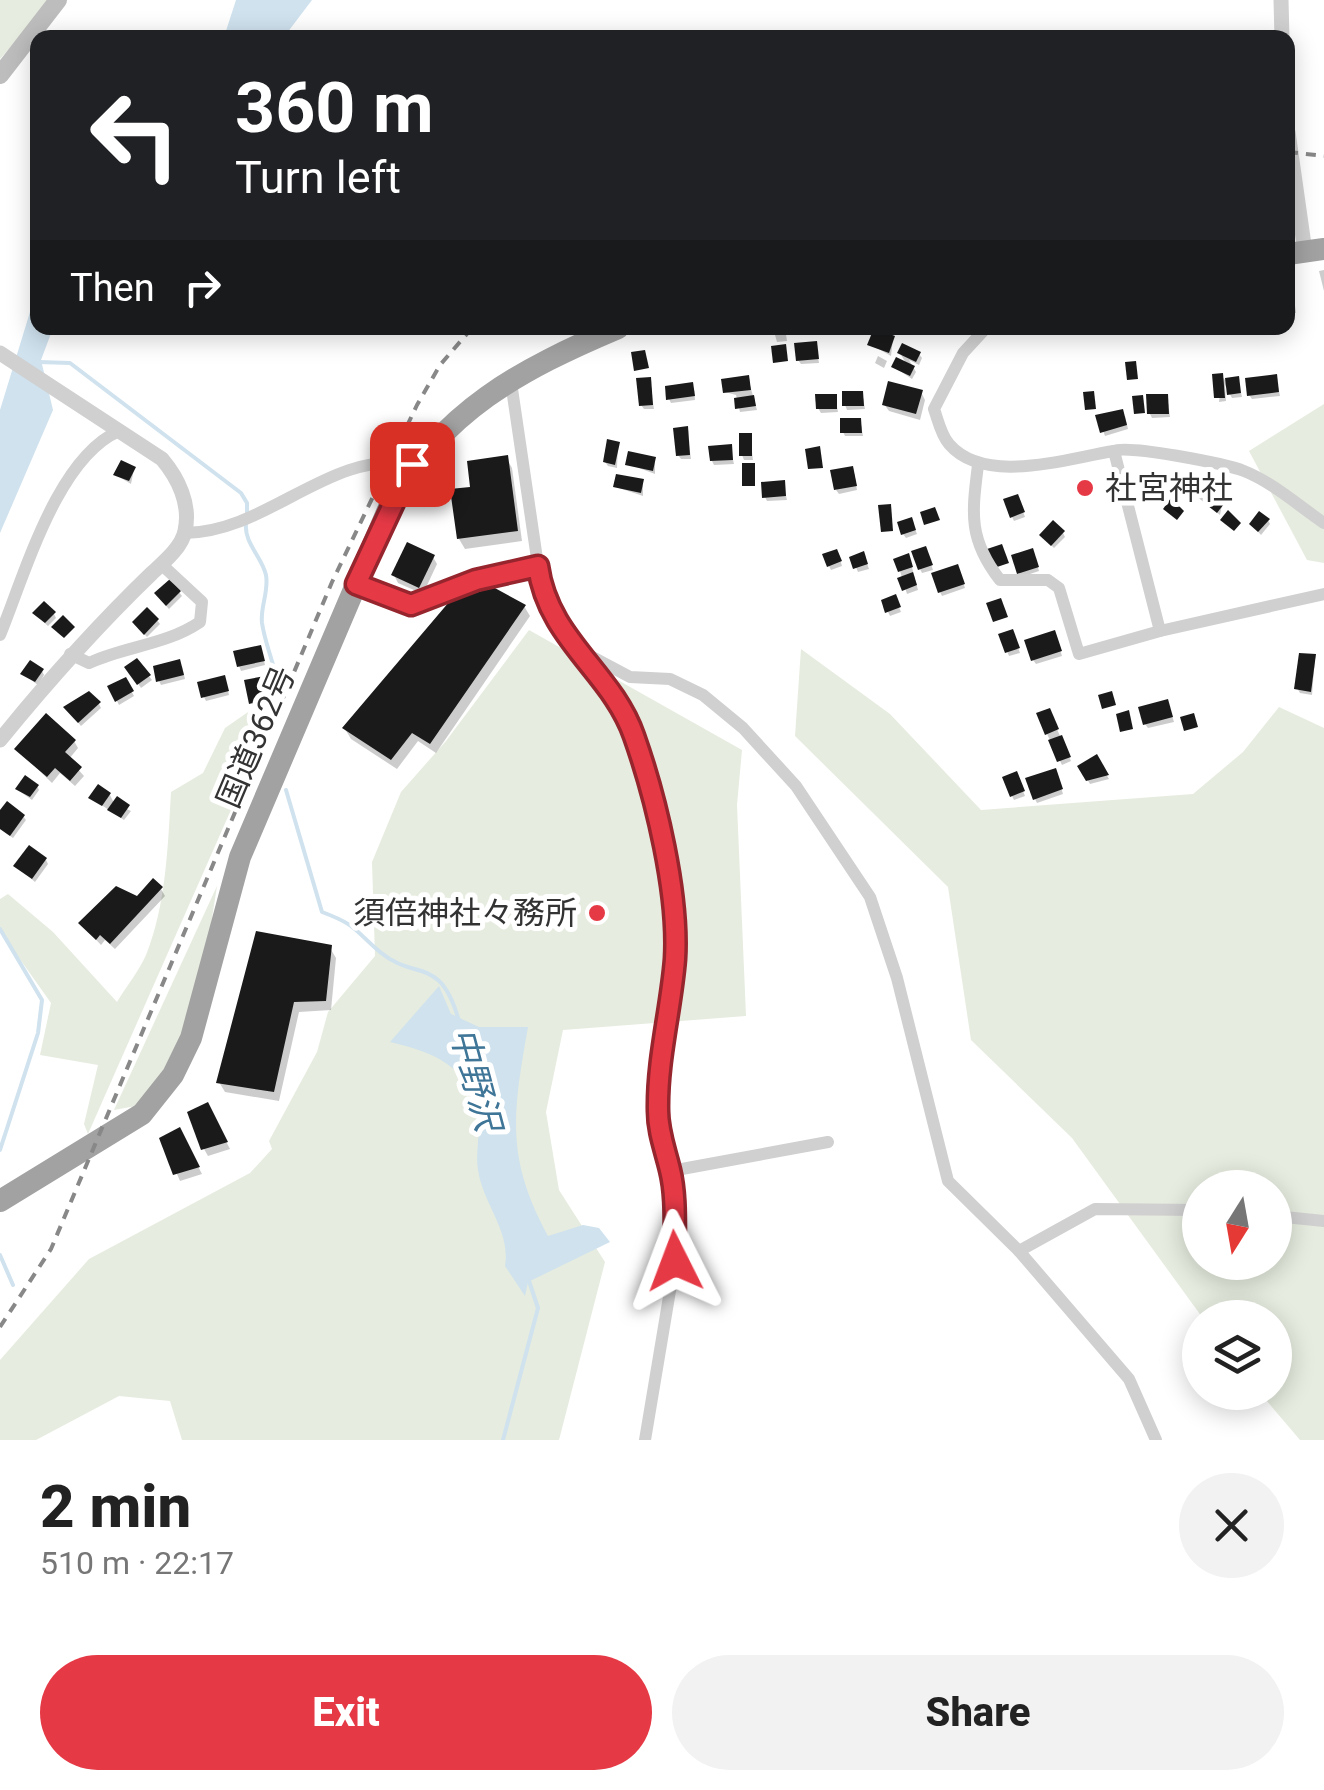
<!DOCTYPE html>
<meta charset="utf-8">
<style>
:root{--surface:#fff;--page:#f2f2f2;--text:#222;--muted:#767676;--accent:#e63946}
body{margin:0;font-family:Roboto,"Noto Sans JP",sans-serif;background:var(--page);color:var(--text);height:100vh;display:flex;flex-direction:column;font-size:38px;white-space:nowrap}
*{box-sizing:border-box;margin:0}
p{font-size:32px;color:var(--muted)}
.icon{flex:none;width:55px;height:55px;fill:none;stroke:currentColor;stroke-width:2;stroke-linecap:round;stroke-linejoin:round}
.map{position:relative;height:1440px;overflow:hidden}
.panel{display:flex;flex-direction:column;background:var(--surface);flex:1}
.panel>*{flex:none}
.hud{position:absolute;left:30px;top:30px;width:1265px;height:305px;border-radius:20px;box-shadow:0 5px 25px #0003;background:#202124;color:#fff;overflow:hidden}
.needle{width:65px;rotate:191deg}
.buttons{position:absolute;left:1182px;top:1170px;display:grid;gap:20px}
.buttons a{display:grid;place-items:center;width:110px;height:110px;border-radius:50%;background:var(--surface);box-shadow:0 5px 25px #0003;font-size:50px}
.pin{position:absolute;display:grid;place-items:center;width:85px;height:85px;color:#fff;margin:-42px;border-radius:20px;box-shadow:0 5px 15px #0006}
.me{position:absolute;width:110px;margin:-55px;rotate:357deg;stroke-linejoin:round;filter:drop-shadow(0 0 8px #0008)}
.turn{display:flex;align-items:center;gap:35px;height:210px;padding:0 40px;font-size:45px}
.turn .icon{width:130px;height:130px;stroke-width:2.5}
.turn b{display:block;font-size:70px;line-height:85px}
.then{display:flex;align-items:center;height:95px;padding:0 40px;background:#0003;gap:20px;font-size:38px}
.round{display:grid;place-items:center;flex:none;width:105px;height:105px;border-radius:52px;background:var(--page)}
.headline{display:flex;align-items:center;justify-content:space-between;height:170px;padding:0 40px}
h1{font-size:60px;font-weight:800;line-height:75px}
.action{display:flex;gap:20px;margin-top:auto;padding:20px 40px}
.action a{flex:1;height:115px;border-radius:60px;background:var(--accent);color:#fff;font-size:40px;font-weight:800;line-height:115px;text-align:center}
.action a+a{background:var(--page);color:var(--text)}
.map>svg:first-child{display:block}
</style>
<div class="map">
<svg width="1324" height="1440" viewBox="0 0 1324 1440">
<rect width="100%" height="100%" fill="#fff"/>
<!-- green -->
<g fill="#e6ecdf" fill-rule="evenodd">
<path d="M0,0H52L0,59Z"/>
<path d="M1324,404V563L1307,560L1249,451Z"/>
<path d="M529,630L742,750L737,805L746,1016L563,1030L546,1112L559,1190L605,1262L559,1440H182L170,1401L119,1396L36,1440H0V1360L89,1259L250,1173L272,1149L269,1141L317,1052L328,1012L375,956L372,862L401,792L446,741Z"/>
<path d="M801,649L890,714L981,810L1193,794L1243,752L1279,707L1324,728V1440H1300L1260,1393L1275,1392V1318L1202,1317L1072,1138L971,1040L948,887L795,736ZM1200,1188H1275V1262H1200Z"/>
<path d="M251,710L262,720L253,760L88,1134L84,1124L98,1065L40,1055L51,1003L0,931V899L8,894L53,932L117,1002C126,987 139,971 146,955C166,906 168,845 171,792L203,773L225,728Z"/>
<path d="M217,886L208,944L176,1056L136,1106L114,1110Z"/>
</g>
<!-- water -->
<g fill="#cfe2ee">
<path d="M236,0H312L284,37H224Z"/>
<path d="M37,289L38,328H53L41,360L53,410L0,533V410Z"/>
<path d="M439,986L451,1014L479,1027H528C513,1112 505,1157 548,1236L583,1225L599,1228L610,1242L528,1282L525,1296L505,1266C511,1231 483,1204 478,1170C475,1152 481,1133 478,1115C470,1066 433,1052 390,1042Z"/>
</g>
<!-- shadow -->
<g fill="#0003">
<path d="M1324,270V291L1319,271Z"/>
<path d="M1288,294L1294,298L1296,313L1288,314Z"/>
<path d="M773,328H785L787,341L777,342Z"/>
<path d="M893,338L891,356L870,344Z"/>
<path d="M816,344L819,363L801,364L798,360Z"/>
<path d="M900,353L919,354L922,358L919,365L909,360L916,372L912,379L894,367L907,365Z"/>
<path d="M878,356L887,361L884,368L875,363Z"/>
<path d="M1222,376L1225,380L1238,379L1242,397L1232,398L1225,385L1226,401L1219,402Z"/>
<path d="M1276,377L1280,396L1252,399L1249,395Z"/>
<path d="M748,378L757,410L740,412L736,395L725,392Z"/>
<path d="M649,379L654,409H644L641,405Z"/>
<path d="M694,389L695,400L671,403L669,399Z"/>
<path d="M921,392L925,400L920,420L889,411L884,404Z"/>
<path d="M862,393L865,409L847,410L845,405Z"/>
<path d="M835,396L838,412L821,413L818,408Z"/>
<path d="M1167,396L1170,417L1152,418L1150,414Z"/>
<path d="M1125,416L1128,429L1105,436L1098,417Z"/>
<path d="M860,420L863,436H845L843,432Z"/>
<path d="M687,429L691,459H681L678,455Z"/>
<path d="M750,435L753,460H744L742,455Z"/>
<path d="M618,444L617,468L608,466L605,462Z"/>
<path d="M730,447L734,464L714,465L712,461Z"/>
<path d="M506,458L512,468L522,541L465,549L459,539Z"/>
<path d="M655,459V474L628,464Z"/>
<path d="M134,469L131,484L116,475Z"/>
<path d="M854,473L857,490L839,494L836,490Z"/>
<path d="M643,482V496L616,487Z"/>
<path d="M783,483L787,500L767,501L765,497Z"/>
<path d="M1204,491L1222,505L1220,515L1191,492Z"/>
<path d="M1019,501L1025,517L1014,521L1012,517Z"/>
<path d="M1268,520L1270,524L1261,535L1252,525Z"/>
<path d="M913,524L917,534L906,538L903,534Z"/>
<path d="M1063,533L1065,537L1054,548L1045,539Z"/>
<path d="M927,553L933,570L922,573L920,569Z"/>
<path d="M1034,555L1039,571L1021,577L1019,573Z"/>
<path d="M839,556L842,566L831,570L829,566Z"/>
<path d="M433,557L437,564L423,594L398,583L394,575Z"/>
<path d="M852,558H865L869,569L858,572Z"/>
<path d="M910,560L918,590L907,594L900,571Z"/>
<path d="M959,571L965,588L942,596L940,592Z"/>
<path d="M179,592L182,596L169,609L159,598Z"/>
<path d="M897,602L901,612L890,616L888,612Z"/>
<path d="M524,606L530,616L436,753L418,741L397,769L351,739L345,729Z"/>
<path d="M54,614L56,618L48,626L38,617Z"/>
<path d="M157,620L160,624L147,637L137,626Z"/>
<path d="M1001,636H1014L1020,653L1009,656Z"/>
<path d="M1056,637L1062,656L1036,664L1033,660Z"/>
<path d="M262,652L265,665L241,671L239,666Z"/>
<path d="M1315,657L1312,695L1300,693L1297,688Z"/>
<path d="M137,661L152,680L141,688L128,668Z"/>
<path d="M182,666L185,679L161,685L159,681Z"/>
<path d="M42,671L44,675L38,685L23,674Z"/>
<path d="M125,680L134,696L119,705L110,687Z"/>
<path d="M226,682L229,695L206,701L204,697Z"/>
<path d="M266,683L271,703L254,707L252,703Z"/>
<path d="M99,704L101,708L81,726L69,712Z"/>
<path d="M1169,706L1174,722L1148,728L1145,724Z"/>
<path d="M1049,711L1071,761L1062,765L1047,734Z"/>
<path d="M74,741L78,748L69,759L84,776L75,786L60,773L52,783L17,749Z"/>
<path d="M1096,758L1109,779L1090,784L1080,767Z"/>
<path d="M1016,774L1025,796L1014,800L1012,796Z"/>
<path d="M1057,775L1063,794L1037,803L1035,799Z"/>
<path d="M37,786L39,790L32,800L18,790Z"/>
<path d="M110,795L114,803L131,811L124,820L91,798Z"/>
<path d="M0,815L23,816L26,820L13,838L0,829Z"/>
<path d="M46,860L48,864L35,882L16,866Z"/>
<path d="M161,889L165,896L115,949L105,940L101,945L81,924Z"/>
<path d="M330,948L336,958L331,1010L299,1012L279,1101L225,1092L219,1082Z"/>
<path d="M207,1105L230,1149L208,1156L204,1149Z"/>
<path d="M179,1130L202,1174L180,1181L162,1139Z"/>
</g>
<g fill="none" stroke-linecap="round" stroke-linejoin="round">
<!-- stream -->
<g stroke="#cfe2ee" stroke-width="4">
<path d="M38,362L70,363L241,493L247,503V515"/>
<path d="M246,524C244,543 262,557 266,575C269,592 260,607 262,623C266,650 279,672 279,701"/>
<path d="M286,790L322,912C357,925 354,930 380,952C416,982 440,954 459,1021"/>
<path d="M0,929L42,1000L38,1033L0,1150"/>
<path d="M0,1255L13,1285"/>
<path d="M503,1440L538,1308L529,1281"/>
</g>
</g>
<!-- building -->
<g fill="#1a1a1a">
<path d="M874,328L895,336L889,353L867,345Z"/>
<path d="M817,341L819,359L796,361L794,343Z"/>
<path d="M902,343L921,352L916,362L897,353Z"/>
<path d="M786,344L788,361L773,363L771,346Z"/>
<path d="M645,350L649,368L634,371L631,352Z"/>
<path d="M896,357L915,366L910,376L891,367Z"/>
<path d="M1136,361L1138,379L1127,380L1125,362Z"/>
<path d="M1223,373L1225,398H1214L1212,374Z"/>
<path d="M1277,374L1279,392L1247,396L1245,378Z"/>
<path d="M749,375L751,390L723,393L721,379Z"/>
<path d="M1239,376L1241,393L1227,395L1225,378Z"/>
<path d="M651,377L653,405L639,406L636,378Z"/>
<path d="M888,381L923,390L916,414L882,405Z"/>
<path d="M693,382L695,396L666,400L665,386Z"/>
<path d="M842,391H863L864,406H842Z"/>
<path d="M1094,391L1096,409L1085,410L1083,392Z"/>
<path d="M815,394H837V409H816Z"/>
<path d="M1146,394H1168L1169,414H1147Z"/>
<path d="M754,395L756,406L735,409L734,398Z"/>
<path d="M1143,395L1145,413L1134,414L1132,396Z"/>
<path d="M1123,409L1127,425L1100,433L1095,415Z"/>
<path d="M840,418H861L862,433H840Z"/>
<path d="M688,426L690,455L676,456L673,428Z"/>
<rect x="739" y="433" width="13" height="23"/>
<path d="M607,439L620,442L615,465L603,462Z"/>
<path d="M732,444L733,460L710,461L708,446Z"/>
<path d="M820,446L823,468L808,469L805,449Z"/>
<path d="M628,451L656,457L653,471L625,465Z"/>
<path d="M508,455L518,531L457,539L450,489L470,487L467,461Z"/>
<path d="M121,460L136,467L129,481L113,475Z"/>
<rect x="742" y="463" width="13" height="23"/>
<path d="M853,466L857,486L834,490L830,470Z"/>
<path d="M616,474L644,479L641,493L613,487Z"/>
<path d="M1193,477L1206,489L1198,498L1185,487Z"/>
<path d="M785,480L786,496L762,498L761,482Z"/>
<path d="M1211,491L1224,504L1217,513L1203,502Z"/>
<path d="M1018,494L1025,512L1010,518L1003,499Z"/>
<path d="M1171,498L1184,511L1177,520L1163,509Z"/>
<path d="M891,504L893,531L881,532L878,505Z"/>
<path d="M935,507L940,520L924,525L920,512Z"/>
<path d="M1228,510L1241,523L1234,531L1220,520Z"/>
<path d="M1259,511L1270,519L1258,532L1249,524Z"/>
<path d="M912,517L916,530L901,535L897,522Z"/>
<path d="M1053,520L1065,531L1051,546L1039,535Z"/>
<path d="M407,542L435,555L419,588L391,575Z"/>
<path d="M1002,544L1009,563L994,568L987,549Z"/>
<path d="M926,546L933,565L918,570L911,551Z"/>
<path d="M1033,548L1039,567L1017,574L1011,555Z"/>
<path d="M837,549L842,561L827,567L822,554Z"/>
<path d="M864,551L868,564L853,569L849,557Z"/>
<path d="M909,553L913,567L898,572L893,559Z"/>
<path d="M958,564L965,584L938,593L931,573Z"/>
<path d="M913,572L917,585L902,591L897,578Z"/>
<path d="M170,579L181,591L166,606L154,593Z"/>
<path d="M493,587L526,605L430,744L412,733L391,760L342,728L449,602Z"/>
<path d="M896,594L901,607L885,613L881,600Z"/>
<path d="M1001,598L1008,617L993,622L986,603Z"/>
<path d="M44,601L56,612L45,623L32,613Z"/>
<path d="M147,607L159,619L144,635L132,622Z"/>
<path d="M63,615L75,627L64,638L51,627Z"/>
<path d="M1013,629L1020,648L1005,653L998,634Z"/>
<path d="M1055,630L1062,651L1031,661L1024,640Z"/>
<path d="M261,645L265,661L237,667L233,651Z"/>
<path d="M1299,653L1316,654L1311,692L1294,689Z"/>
<path d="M137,658L151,675L137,685L124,667Z"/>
<path d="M180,659L184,675L156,682L153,666Z"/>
<path d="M30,660L44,669L35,682L20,674Z"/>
<path d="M225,675L229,691L201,698L197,682Z"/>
<path d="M265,676L270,699L249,704L244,680Z"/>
<path d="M126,677L134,691L115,702L107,686Z"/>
<path d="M89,691L101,702L78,723L63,707Z"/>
<path d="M1112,691L1116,705L1102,709L1098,695Z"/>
<path d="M1168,699L1173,717L1143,725L1138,707Z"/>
<path d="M1050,708L1059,729L1045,735L1036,713Z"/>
<path d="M1129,710L1133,729L1120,732L1116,714Z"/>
<path d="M46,713L76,740L65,752L82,767L70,781L55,768L47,777L14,749Z"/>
<path d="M1194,713L1198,727L1184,731L1180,717Z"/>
<path d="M1062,735L1071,757L1057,762L1048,740Z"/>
<path d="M1097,754L1109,775L1086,781L1077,766Z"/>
<path d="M1056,768L1063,789L1033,800L1025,778Z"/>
<path d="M1017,771L1025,791L1010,797L1002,777Z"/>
<path d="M25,775L39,785L30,797L15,789Z"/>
<path d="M98,784L111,793L102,806L88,798Z"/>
<path d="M117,796L130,805L121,818L107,810Z"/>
<path d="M7,801L25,815L10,836L0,829V810Z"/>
<path d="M29,845L47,858L32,879L13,866Z"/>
<path d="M153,878L163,887L110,944L100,935L96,940L78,923L116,886L137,896Z"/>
<path d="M256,931L332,945L326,1001L294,1002L274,1092L216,1083Z"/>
<path d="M208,1102L228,1142L201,1150L187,1112Z"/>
<path d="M180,1127L200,1167L173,1175L159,1138Z"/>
</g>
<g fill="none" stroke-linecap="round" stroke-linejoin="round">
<!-- minor -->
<g stroke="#d0d0d0" stroke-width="12">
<path d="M986,328L963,353L934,409C938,420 941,435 949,444C985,486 1067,458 1114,451L1160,631L1324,594"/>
<path d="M511,382L540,579L553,620L580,650L633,733L675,911V962L659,1063L658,1115L662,1148L671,1171L675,1261L645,1440"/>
<path d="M1114,451C1126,444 1226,464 1244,471C1272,482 1299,506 1324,523"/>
<path d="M978,465C972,513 968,539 1000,580H1048L1059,588L1079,654L1160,631"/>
<path d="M185,533C268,532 329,450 412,464"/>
<path d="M356,584L411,605L456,586L538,567"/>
<path d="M0,635C25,574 57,458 119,431"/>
<path d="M583,652L630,677L670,679L703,695L743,728L796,786L870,897L897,978L948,1181L1019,1251L1129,1379L1156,1440"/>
<path d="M70,654L89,663C126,646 166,645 200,622L202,602L161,564"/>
<path d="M671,1171L828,1142"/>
<path d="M1275,1216L1324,1221"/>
<path d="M1019,1251L1095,1209L1200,1210"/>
</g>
<!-- tertiary -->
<g stroke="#d0d0d0" stroke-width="15">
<path d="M1281,0L1282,38"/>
<path d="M1288,132L1305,252"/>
<path d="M0,353L162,459C178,478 191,504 185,531C182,547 164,562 152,573C97,626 48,681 0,740"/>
</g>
<!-- secondary -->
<path stroke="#bdbdbd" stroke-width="18" d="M0,75L58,0"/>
<!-- trunk -->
<g stroke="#a2a2a2" stroke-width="22">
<path d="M1288,254L1324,249"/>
<path d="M0,1201L142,1114L173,1075L191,1038L240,857L390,505C442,411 521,369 618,328"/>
</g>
<!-- rail -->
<g stroke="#888" stroke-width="4" stroke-dasharray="10 8" stroke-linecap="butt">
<path d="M1288,152L1324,156"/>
<path d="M0,1327L51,1249L332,582L417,405L440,365L472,328"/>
</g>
</g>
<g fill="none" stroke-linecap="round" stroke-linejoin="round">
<defs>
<path id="route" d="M412,464L356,584L411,605L476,580L538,566C548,640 612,672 634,736C656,798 679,894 675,959C671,1010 657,1059 658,1111C658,1132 665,1149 670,1170C677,1198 674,1232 675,1261"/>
</defs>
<!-- route casing -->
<use href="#route" stroke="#96252e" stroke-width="25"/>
<!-- route -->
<use href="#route" stroke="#e63946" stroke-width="18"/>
</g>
<!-- markers -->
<g fill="#e63946" stroke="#fff" stroke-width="4">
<circle cx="1085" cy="488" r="10"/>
<circle cx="597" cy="913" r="10"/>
</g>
<g text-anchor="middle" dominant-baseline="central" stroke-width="10" stroke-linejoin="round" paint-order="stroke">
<!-- poi labels -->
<g font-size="32" fill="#333" stroke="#fff" text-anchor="start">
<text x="1105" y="488">社宮神社</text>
<text x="577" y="913" text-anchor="end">須倍神社々務所</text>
</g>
<!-- street labels -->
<g font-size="32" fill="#333" stroke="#fff">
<text transform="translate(256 737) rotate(-67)">国道362号</text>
</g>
<!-- water labels -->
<g font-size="35" font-style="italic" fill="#3f7597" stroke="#fff">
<text transform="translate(475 1079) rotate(75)">中野沢</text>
</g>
</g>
</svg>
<div class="buttons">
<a><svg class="needle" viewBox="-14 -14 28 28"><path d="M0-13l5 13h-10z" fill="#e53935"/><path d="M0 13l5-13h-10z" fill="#767676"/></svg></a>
<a><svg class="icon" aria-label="layers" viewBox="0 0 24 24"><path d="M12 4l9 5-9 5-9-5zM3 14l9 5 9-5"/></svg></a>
</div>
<div class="pin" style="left:412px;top:464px;background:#d93025"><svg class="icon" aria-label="arrive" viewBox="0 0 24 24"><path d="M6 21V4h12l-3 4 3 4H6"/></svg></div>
<svg class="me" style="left:675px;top:1261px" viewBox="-20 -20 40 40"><path d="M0-17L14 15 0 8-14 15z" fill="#e63946" stroke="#fff" stroke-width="4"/></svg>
<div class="hud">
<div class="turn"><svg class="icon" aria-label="left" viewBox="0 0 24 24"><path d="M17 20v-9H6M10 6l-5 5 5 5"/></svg><div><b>360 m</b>Turn left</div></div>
<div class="then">Then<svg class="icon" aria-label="right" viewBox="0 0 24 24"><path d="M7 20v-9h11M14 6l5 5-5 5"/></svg></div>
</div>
</div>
<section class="panel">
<div class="headline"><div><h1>2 min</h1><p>510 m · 22:17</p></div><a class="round"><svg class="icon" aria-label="close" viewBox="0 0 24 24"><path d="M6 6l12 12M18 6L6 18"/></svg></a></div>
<div class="action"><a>Exit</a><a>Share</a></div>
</section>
